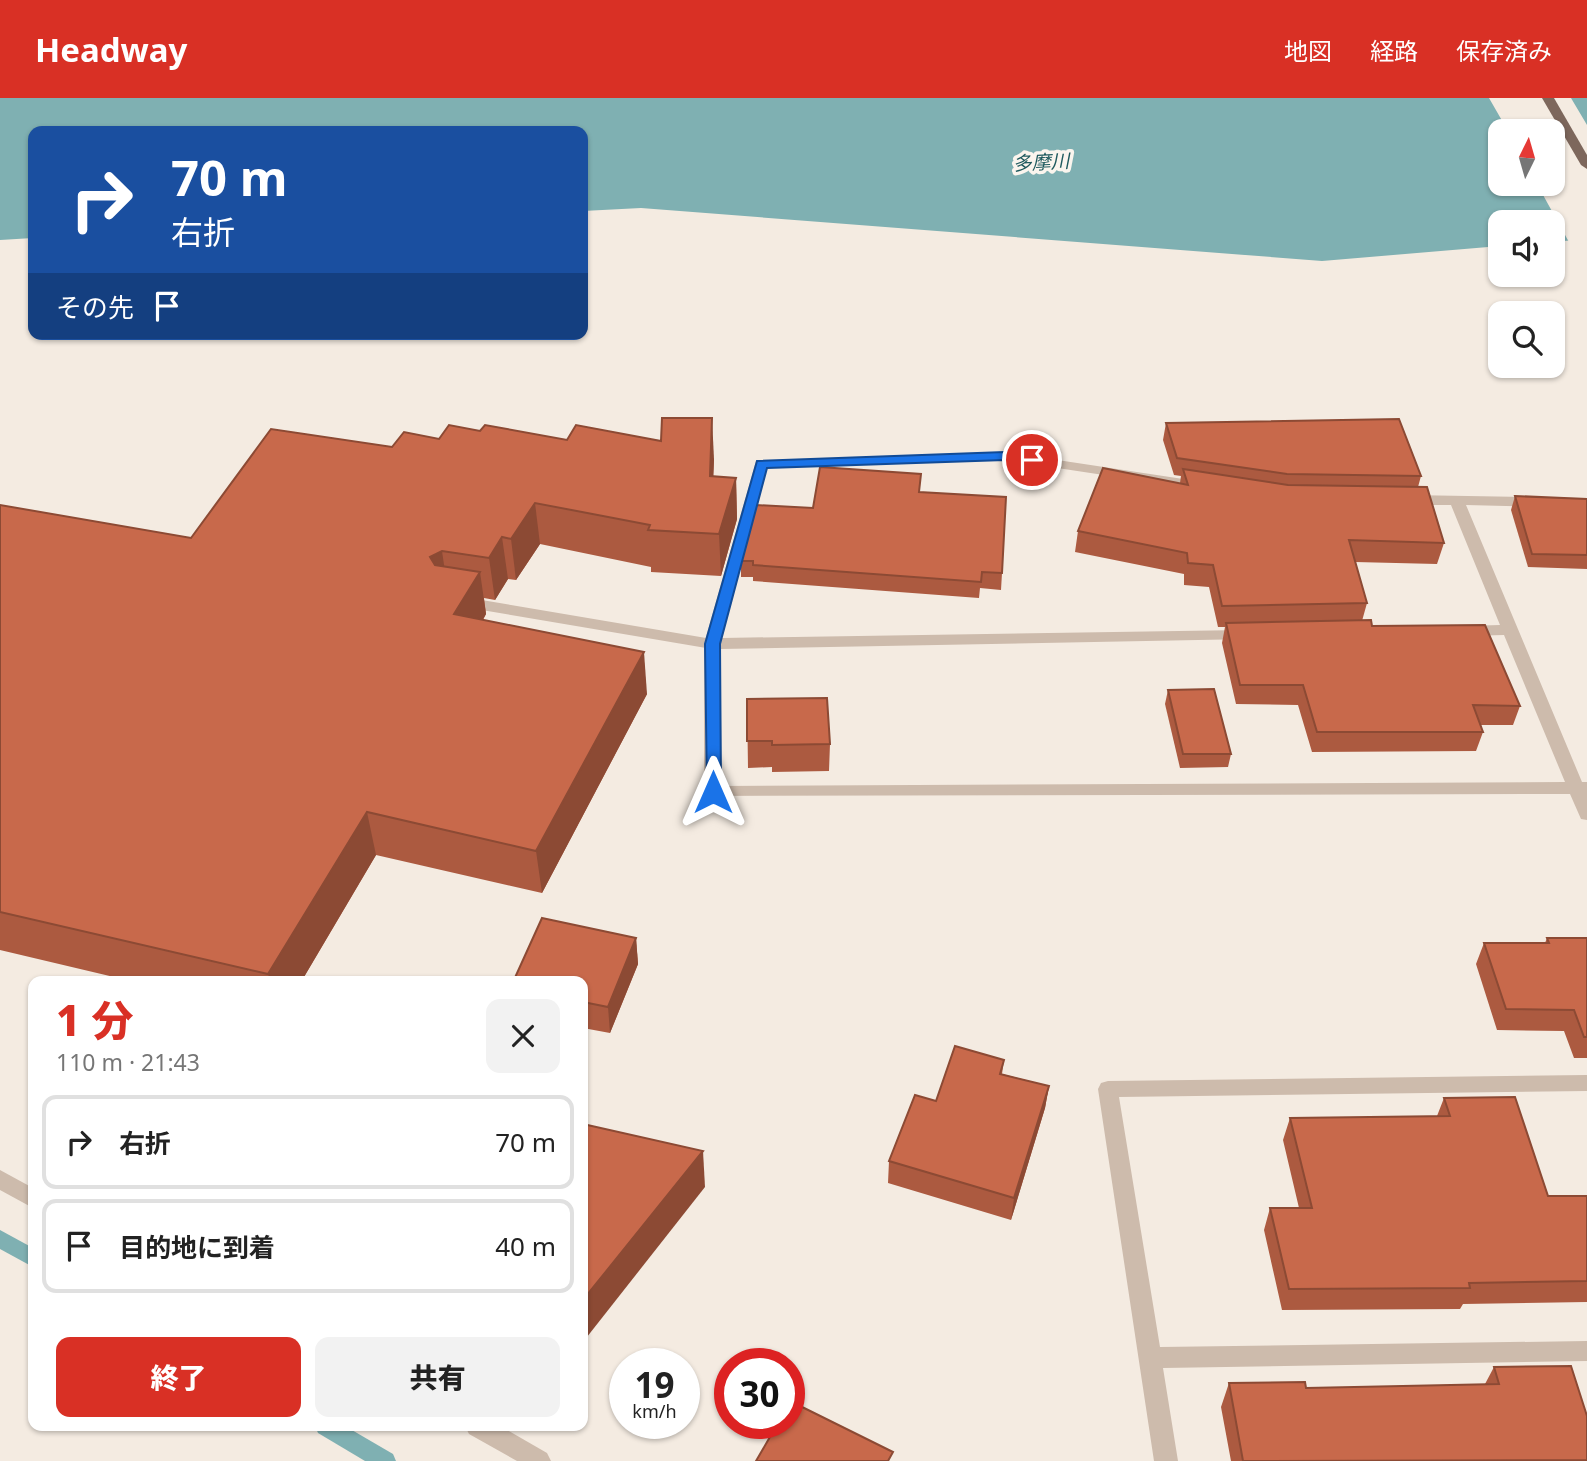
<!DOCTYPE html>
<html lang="ja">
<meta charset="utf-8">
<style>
:root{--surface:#fff;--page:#f2f2f2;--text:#222;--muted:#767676;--line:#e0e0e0;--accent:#d93025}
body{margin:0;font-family:"Noto Sans","Noto Sans JP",sans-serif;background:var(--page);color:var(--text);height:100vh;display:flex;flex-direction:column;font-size:26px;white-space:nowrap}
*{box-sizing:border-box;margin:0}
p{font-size:23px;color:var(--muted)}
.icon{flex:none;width:38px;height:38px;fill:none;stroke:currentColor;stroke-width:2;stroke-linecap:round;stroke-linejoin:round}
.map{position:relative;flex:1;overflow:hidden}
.sheet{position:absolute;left:28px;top:878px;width:560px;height:455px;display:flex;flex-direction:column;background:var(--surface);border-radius:14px;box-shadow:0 2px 5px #0004}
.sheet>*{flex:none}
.hud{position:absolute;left:28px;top:28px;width:560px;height:214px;border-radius:14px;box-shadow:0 2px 5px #0004;background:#1a4fa0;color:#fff;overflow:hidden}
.needle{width:46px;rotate:5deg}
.buttons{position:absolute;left:1488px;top:21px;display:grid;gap:14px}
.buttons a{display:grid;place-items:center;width:77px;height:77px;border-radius:14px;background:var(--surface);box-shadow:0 2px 5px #0004;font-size:35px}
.speed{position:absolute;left:609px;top:1250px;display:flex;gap:14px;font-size:35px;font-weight:700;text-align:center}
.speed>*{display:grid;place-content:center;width:91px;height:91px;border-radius:50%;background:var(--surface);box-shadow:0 2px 5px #0004;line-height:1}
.speed small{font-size:18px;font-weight:400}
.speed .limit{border:10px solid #d22;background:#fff;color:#111}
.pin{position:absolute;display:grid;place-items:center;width:60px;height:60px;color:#fff;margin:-30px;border:4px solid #fff;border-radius:50%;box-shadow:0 2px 7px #0007}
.me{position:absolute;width:77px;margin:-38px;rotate:0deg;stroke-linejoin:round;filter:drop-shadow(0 0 5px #0008)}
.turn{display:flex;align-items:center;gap:24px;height:147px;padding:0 28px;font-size:32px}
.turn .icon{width:91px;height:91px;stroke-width:2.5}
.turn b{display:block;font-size:49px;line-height:60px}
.then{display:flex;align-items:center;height:66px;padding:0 28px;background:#0003;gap:14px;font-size:26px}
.round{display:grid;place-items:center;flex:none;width:74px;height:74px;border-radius:14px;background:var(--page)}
.head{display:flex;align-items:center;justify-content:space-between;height:119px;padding:0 28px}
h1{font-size:42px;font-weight:800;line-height:52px;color:var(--accent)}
.action{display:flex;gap:14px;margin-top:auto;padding:14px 28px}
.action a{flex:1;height:80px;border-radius:14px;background:var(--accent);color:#fff;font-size:28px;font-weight:800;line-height:80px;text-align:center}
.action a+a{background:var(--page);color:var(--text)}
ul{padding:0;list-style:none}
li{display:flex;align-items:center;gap:21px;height:94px;margin:0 14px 10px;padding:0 14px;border:4px solid var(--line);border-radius:14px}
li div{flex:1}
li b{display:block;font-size:26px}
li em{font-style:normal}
header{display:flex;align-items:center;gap:42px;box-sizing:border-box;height:98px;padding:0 35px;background:var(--accent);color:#fff}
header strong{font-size:33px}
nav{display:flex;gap:38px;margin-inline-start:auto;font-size:24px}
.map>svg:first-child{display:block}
</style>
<header>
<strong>Headway</strong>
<nav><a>地図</a><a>経路</a><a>保存済み</a></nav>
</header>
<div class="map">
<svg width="1587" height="1363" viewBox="0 0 1587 1363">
<rect width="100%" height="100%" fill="#f4ebe1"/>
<!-- water -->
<path fill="#7fb0b2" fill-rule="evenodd" d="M0,0H1587V141L1552,144V124H1500V148L1322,163L641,110L583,113V33H33V140L0,142ZM1500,33H1552V86H1500Z"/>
<!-- pier -->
<path fill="#f4ebe1" d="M1489,0H1571L1587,27V145L1570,146L1537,86H1552V33H1508Z"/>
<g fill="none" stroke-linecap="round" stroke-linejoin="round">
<!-- stream -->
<g fill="#7fb0b2" fill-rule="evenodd">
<path d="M0,1132L33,1150V1169L0,1151Z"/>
<path d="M315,1328H345L393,1356L396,1363H365L318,1335Z"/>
</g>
<!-- service -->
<path fill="#cdbbac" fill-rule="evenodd" d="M464,499L712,541L720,546L712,551L458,508L456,504Z"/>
<!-- minor -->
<g fill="#cdbbac" fill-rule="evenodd">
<path d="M1005,354L1203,384L1210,388L1203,392L1005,362L767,370L722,540L1244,532L1252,537L1250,541L720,551L722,688L1565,684L1504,537L1465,538L1457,533L1465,528L1500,527L1451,407H1409L1402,402L1409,397L1587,400V410L1466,407L1582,684H1587V722L1581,721L1570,696L707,698L704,694V546L756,363Z"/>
<path d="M1587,977V993L1119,999L1160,1249L1587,1243V1263L1163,1270L1178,1363H1154L1098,991L1101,985L1108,983Z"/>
<path d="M0,1072L33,1090V1110L0,1092Z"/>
<path d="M465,1328H500L547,1355L551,1363H517L469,1336Z"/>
</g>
<!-- primary -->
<path fill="#7d675c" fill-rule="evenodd" d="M1542,0H1554L1587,57V71L1581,67Z"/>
</g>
<!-- wall -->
<g fill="#ac5a40">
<path d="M1166,325L1421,378L1418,389L1444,445L1437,466L1355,464L1367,505L1362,523L1520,608L1513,627H1481L1483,634L1476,653L1312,654L1298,607L1236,606L1222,545L1225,529H1218L1209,489L1184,487V476L1075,454L1078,433L1180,385L1181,378L1174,377L1163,342Z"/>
<path d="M480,333L567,342L714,361L713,379L736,380L737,421L721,478L651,474V469L540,446L516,482L508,481L495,502L484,500L486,516L483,522L647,596L542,795L376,757L301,884H135L0,852V407L191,440L392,349Z"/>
<path d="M920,394L1002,475L1001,492L980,490L979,500L753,483V479H741V463L813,410Z"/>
<path d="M1515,398L1587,401V471L1528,469L1511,412Z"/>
<path d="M1168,592L1231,656L1228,669L1180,670L1165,606Z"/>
<path d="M747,601L830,646L829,673L772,674V669L748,670Z"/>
<path d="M636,840L638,866L610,935L583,930V884Z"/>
<path d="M1547,840H1587V960H1574L1564,933L1497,932L1476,866L1484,845H1545Z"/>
<path d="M1004,962L1002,976L1049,988L1045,1010L1011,1122L888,1085L889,1063L936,1003Z"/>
<path d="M1444,1000L1548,1098H1587V1204L1463,1206L1460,1211L1282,1212L1264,1132L1270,1110H1299L1283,1042L1290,1020L1437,1018Z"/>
<path d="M1494,1269L1587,1318V1363H1231L1221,1309L1229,1285L1306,1290L1485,1286Z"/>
</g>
<!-- shaded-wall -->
<g fill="#8c4a34">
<path d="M712,320L714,361L712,420L710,378Z"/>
<path d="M736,380L737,421L721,478L719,436Z"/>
<path d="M535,405L540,446L516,482L511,441Z"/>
<path d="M502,439L508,481L495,502L489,460Z"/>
<path d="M442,453L448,494L430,459Z"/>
<path d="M480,474L486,516L461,558L454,516Z"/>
<path d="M644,554L647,596L542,795L536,753Z"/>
<path d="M367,714L376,757L301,884H271L268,876Z"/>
<path d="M636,840L638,866L610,935L608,909Z"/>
<path d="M1049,988L1045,1010L1011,1122L1014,1100Z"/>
<path d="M703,1053L705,1089L583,1244V1202Z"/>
</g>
<!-- building -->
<g fill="#c8694b" stroke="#8c4a34" stroke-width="2">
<path d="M662,320H712L710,378L736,380L719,436L648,432L650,427L535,405L511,441L502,439L489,460L442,453L430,459L435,467L480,474L454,516L644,554L536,753L367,714L268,876L0,814V407L191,440L271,331L392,349L404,334L439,341L449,327L480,333L485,327L567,342L576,327L661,343Z"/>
<path d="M1399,321L1421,378L1287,376L1177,360L1166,325Z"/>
<path d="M820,369L921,376L919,394L1006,399L1002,475L982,474L981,484L753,467V463H741L756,407L813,410Z"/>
<path d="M1103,370L1188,387L1183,371L1288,387L1427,389L1444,445L1349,442L1367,505L1222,508L1213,467L1188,465L1187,455L1078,433Z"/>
<path d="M1515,398L1587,401V457L1532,456Z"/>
<path d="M1371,522L1372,528L1485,527L1520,608L1473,607L1483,634H1317L1303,587H1240L1226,525Z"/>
<path d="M1214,591L1231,656H1183L1168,592Z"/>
<path d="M827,600L830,646L772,647V643H747V601Z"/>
<path d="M542,820L636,840L608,909L583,904V884H513Z"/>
<path d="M1547,840H1587V939H1584L1574,912L1506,911L1484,845H1549Z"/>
<path d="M955,948L1004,962L1000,976L1049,988L1014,1100L889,1063L915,997L936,1003Z"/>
<path d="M1515,999L1548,1098H1587V1183L1469,1185L1470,1190L1289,1191L1270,1110H1312L1290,1020L1450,1018L1444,1000Z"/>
<path d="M583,1026L703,1053L583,1202Z"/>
<path d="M1571,1268L1587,1318V1362L1243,1363L1229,1285L1305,1284L1306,1290L1499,1286L1494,1269Z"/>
<path d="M790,1303L893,1354L888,1363H756L778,1325H789Z"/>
</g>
<!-- route -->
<path fill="#1a73e8" stroke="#114b97" stroke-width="2" d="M1005,354L1038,362L1032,366L1005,362L767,370L720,546L721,694L713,700L707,698L705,546L757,363Z"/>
<g text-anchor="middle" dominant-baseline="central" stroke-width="7" stroke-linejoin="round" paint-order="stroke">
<!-- far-water labels -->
<g font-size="19" font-style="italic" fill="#1f5a5e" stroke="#fbf5ee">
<text transform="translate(1041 64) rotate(-3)">多摩川</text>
</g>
</g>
</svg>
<div class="buttons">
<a><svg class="needle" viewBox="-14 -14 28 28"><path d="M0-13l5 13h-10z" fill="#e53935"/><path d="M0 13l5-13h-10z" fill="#767676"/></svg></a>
<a><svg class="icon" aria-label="sound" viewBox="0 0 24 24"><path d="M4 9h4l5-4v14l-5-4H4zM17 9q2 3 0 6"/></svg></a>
<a><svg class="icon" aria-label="search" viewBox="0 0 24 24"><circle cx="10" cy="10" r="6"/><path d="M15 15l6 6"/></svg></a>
</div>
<div class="speed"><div>19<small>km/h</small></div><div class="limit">30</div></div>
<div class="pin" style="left:1032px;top:362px;background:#d93025"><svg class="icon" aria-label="arrive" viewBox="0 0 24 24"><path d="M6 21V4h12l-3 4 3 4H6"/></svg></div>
<svg class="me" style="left:713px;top:694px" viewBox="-20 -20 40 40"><path d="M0-17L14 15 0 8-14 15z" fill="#1a73e8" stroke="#fff" stroke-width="4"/></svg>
<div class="hud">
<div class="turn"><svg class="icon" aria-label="right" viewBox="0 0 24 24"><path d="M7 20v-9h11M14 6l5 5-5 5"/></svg><div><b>70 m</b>右折</div></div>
<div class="then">その先<svg class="icon" aria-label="arrive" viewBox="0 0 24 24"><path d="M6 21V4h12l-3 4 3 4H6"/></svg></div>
</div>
<section class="sheet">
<div class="head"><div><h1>1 分</h1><p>110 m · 21:43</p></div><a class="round"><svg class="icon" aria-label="close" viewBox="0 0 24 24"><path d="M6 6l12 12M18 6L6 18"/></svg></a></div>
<ul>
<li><svg class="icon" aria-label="right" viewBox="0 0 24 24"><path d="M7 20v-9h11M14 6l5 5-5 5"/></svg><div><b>右折</b></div><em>70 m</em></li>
<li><svg class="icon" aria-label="arrive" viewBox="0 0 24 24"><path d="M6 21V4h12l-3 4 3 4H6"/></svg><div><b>目的地に到着</b></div><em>40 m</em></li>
</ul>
<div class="action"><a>終了</a><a>共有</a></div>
</section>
</div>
